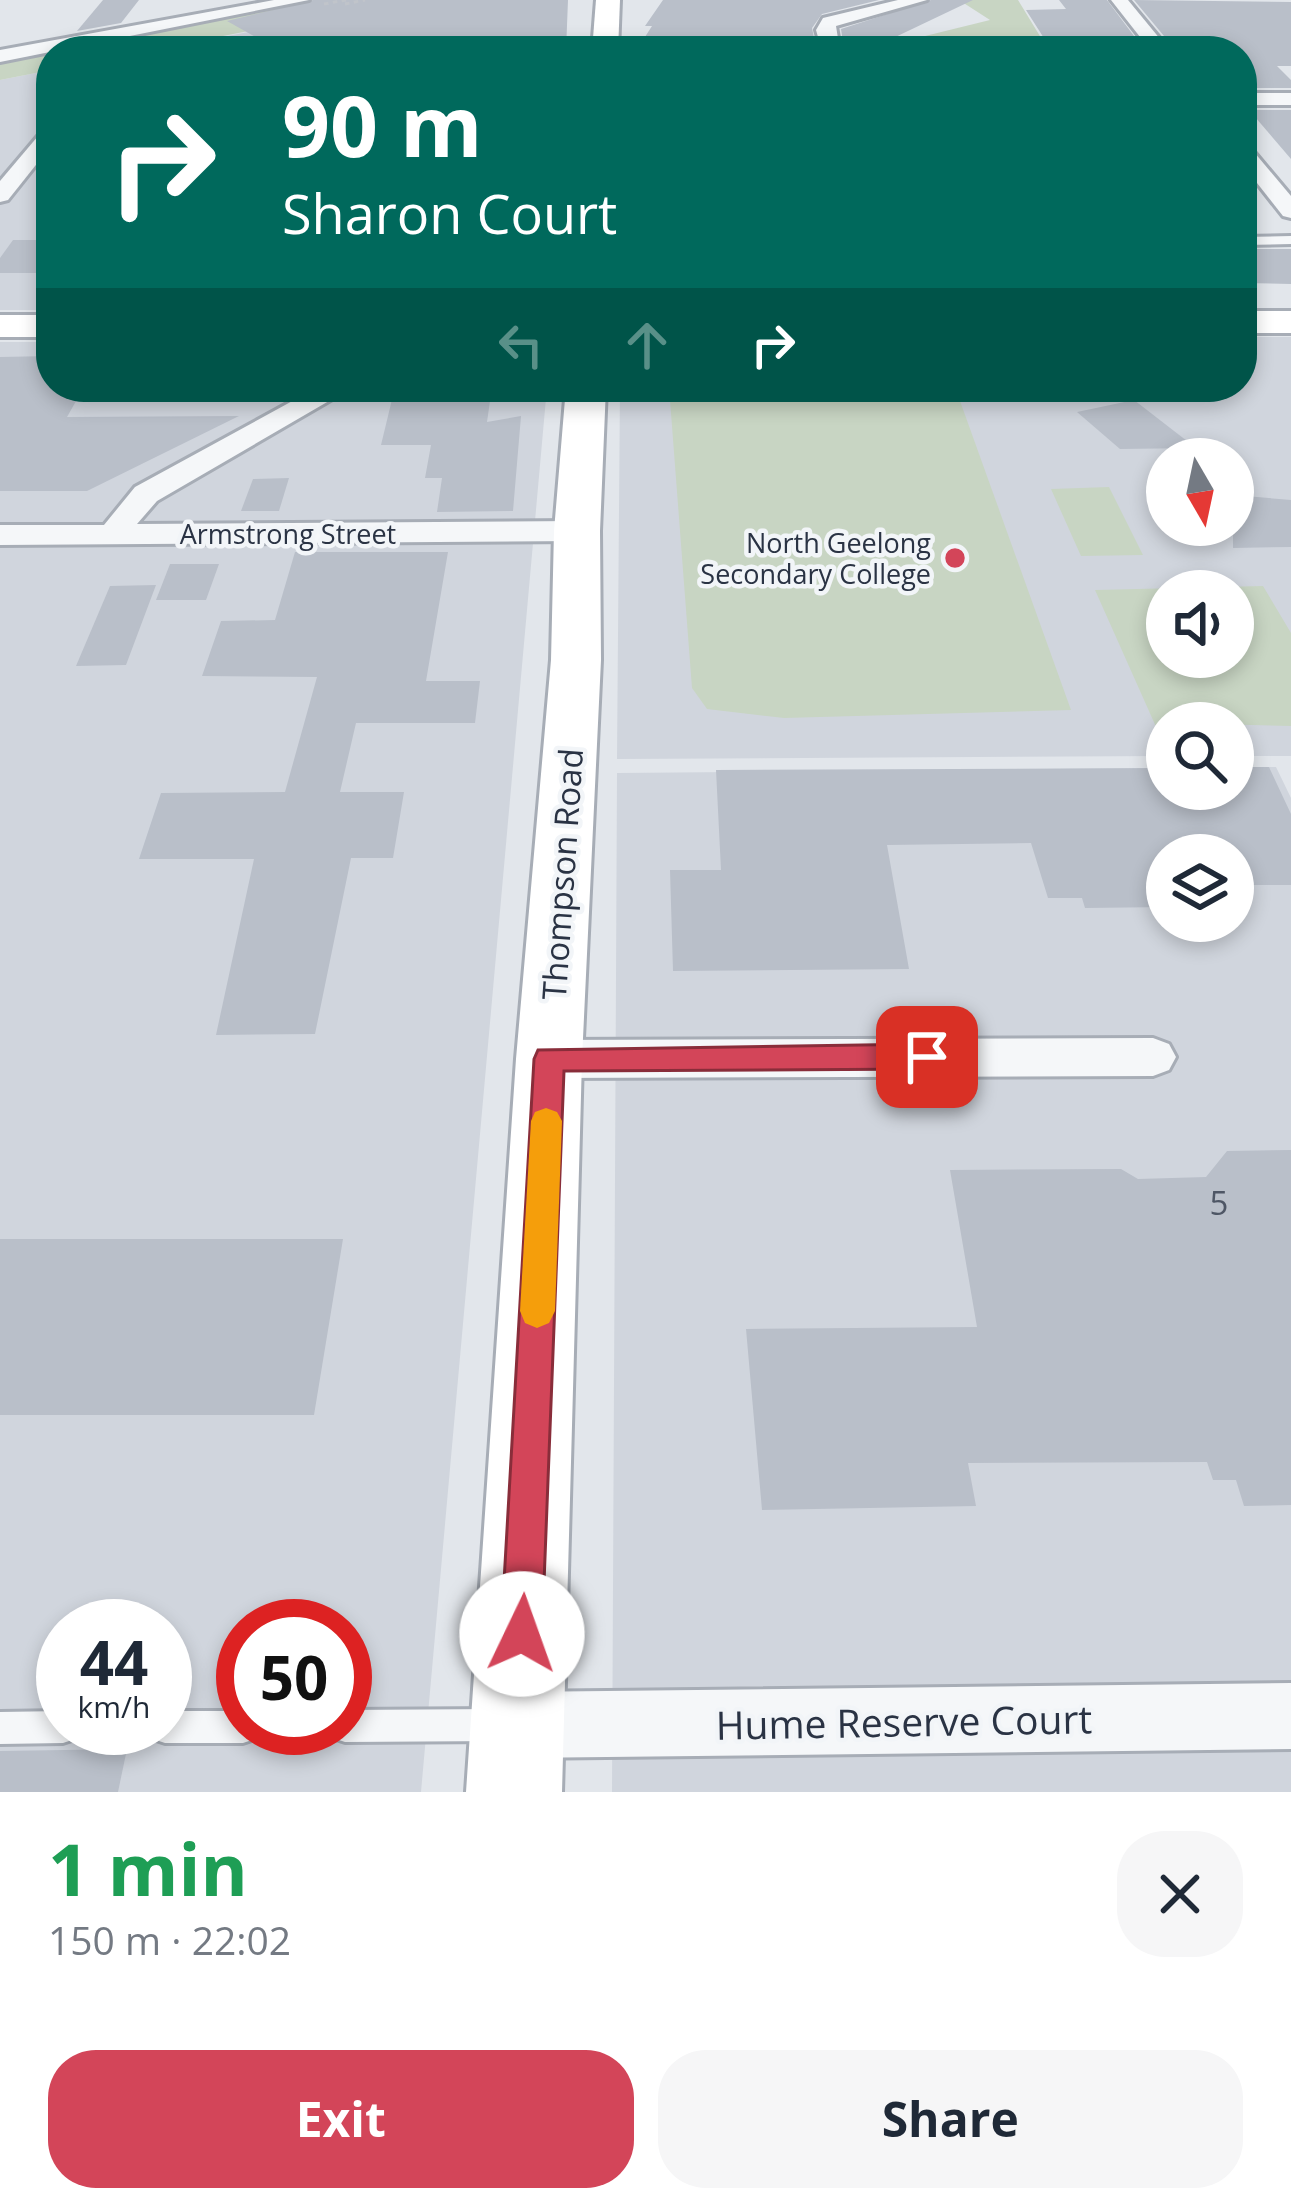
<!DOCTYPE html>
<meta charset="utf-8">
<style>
:root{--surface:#fff;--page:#f6f6f7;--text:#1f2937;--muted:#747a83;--accent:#d34559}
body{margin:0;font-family:"Open Sans",sans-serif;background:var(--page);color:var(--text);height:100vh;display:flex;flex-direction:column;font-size:45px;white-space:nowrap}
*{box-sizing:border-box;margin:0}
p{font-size:39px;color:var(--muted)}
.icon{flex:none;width:66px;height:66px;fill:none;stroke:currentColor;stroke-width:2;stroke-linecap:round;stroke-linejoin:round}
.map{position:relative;height:1792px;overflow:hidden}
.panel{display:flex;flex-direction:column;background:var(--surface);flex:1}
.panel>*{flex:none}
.hud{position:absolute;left:36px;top:36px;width:1221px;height:366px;border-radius:48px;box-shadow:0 6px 18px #0003;background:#00695c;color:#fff;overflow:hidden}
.needle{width:78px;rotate:171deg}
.tools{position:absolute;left:1146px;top:438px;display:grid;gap:24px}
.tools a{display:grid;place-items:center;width:108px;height:108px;border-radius:50%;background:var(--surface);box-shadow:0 6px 18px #0003;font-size:60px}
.speed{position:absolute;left:36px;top:1599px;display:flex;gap:24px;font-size:60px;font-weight:700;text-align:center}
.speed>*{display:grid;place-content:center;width:156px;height:156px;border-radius:50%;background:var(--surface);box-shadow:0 6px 18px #0003;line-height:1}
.speed small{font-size:30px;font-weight:400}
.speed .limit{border:18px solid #d22;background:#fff;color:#111}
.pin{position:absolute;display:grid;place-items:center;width:102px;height:102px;color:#fff;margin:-51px;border-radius:24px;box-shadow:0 6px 18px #0006}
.me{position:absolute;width:132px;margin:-66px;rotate:3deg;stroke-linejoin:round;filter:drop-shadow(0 0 9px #0008)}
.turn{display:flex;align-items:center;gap:42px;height:252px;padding:0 48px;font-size:54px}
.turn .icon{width:156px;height:156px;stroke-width:2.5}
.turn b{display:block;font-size:84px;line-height:102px}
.lanes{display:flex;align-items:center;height:114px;padding:0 48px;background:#0003;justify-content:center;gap:60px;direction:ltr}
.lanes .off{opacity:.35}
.round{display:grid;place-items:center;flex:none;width:126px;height:126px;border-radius:48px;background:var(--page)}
.headline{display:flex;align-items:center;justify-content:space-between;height:204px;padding:0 48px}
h1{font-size:72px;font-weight:700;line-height:90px;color:#1e9e55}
.primary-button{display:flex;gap:24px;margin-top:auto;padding:24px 48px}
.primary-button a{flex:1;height:138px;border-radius:48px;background:var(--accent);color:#fff;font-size:48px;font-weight:700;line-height:138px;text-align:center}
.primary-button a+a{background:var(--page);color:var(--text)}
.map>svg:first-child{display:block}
</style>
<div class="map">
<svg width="1291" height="1792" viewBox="0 0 1291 1792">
<rect width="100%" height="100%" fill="#e2e6eb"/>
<!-- built -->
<g fill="#d0d5dd" fill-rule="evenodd">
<path d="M488,17L481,51H151L319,18Z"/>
<path d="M51,70V310H0V80Z"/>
<path d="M1242,337H1291V756H1233V723H1167V756L617,759L620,387H1242ZM1167,459H1233V525H1167ZM1167,591H1233V657H1167Z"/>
<path d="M0,342H51V387H547L421,1792H0ZM63,1626H165V1728H63ZM243,1626H345V1728H243Z"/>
<path d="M1233,767H1276L1291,798V1792H612L617,773L1167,768V789H1233ZM1167,855H1233V921H1167Z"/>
</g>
<!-- green -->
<g fill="#c8d5c3" fill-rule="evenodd">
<path d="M316,0H405L147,51H51V70L0,80V60Z"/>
<path d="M959,0H1018L1049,51H923L917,38L990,20Z"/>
<path d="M669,387H955L1071,710L784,718L707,709L692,688Z"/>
<path d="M1109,487L1143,555L1081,556L1051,489Z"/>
<path d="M1263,586L1291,633V726L1167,723V729H1157L1095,590ZM1233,591V657H1167V591Z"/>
</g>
<!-- building -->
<g fill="#b9bfc9">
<path d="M103,0H139L121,23L77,31Z"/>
<path d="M313,0H568L566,51H437L442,36L300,39L270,45L227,21Z"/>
<path d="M663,0H879L822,14L812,28L814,38L795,37L798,51L647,50L652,37H645L652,26H645Z"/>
<path d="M931,0H973L866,51L862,42L843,41L841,29Z"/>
<path d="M1059,0H1107L1134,36H1118L1126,47L1049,46L1026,10L1066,9Z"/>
<path d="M1134,0L1291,2V66H1277L1291,80V88H1248L1242,82V51H1205L1195,48L1185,36H1164Z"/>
<path d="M1249,110H1291V159Z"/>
<path d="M13,240H51V273H0V258Z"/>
<path d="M1242,249H1291V284L1242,283Z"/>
<path d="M51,356V387H84L67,417L239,416L87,491H0V357Z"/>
<path d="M395,387H492L487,422L521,416L513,511L437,512L442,478H425L431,445H381Z"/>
<path d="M1134,400L1196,448L1120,449L1077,412Z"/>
<path d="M289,478L279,511H241L253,479Z"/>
<path d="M1233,495L1291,500V547L1233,548Z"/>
<path d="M295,552H448L426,681H480L475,723H356L340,792H404L393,858H351L315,1034L216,1035L254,859H139L161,793L285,792L317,677L202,676L221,621L275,620Z"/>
<path d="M170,564H219L206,600H156Z"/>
<path d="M156,585L126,665L76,666L110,586Z"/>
<path d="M1233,767H1269L1291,814V885H1233V855H1167V907L1085,908L1082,898H1048L1031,843L887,845L909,969L673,971L670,870H721L716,770L1167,768V789H1233Z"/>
<path d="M1291,1150V1505L1244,1506L1236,1480H1213L1207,1462L968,1463L976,1506L762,1510L746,1329L977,1327L950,1170L1121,1169L1138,1179L1206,1177L1227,1151Z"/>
<path d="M0,1239H343L314,1415H0Z"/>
<path d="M127,1749L118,1792H0V1751Z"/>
</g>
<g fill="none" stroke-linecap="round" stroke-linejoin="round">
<defs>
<g id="service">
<path d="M1291,236V244L1242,245V237Z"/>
<path d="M499,1709L511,1713L515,1725L511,1737L499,1741L345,1742L333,1738L330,1728H345V1710Z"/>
<path d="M63,1711V1728H79L75,1739L63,1743L0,1744V1712Z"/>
<path d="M165,1711H243V1728H259L255,1739L243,1743H165L153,1739L149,1728H165Z"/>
</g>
<g id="minor">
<path d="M274,0H309L0,62V50Z"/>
<path d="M898,0H927L836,26L840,51H822L816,30L823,18Z"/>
<path d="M1111,0H1128L1170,51H1151Z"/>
<rect x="1242" y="93" width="49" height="12"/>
<path d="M51,127V146L8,200L0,202V181L44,129Z"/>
<path d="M1242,144L1249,146L1291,196V218L1283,216L1242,164Z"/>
<path d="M318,387H353L157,501L137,524L577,521L593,531L577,541L0,545V525H104L135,487Z"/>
<path d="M1153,1038L1169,1044L1176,1057L1169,1070L1153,1076L549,1078L533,1072L526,1059L533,1046L549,1040Z"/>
<path d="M1291,1683V1749L517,1758L494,1748L484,1725L494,1702L517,1692Z"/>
</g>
<g id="secondary">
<path d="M596,0H620L618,51H592Z"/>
<rect x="1242" y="311" width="49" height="22"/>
<rect x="0" y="315" width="51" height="22"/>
<path d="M566,387H606L600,531L601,660L582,1059L562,1792H466L516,1059L551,660L554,531Z"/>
</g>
</defs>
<!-- service casing -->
<use href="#service" stroke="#a7adb6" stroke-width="6"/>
<!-- minor casing -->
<use href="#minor" stroke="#a7adb6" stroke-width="6"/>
<!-- secondary casing -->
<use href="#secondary" stroke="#a7adb6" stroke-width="6"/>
<!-- path -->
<g stroke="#c0c4ca" stroke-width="3" stroke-dasharray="4.5 4.5" stroke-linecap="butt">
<path d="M324,4L346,0"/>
<path d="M345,4L365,0"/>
</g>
<!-- service -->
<use href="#service" fill="#f5f7f9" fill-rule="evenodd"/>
<!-- minor -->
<use href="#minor" fill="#f5f7f9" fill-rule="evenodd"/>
<!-- secondary -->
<use href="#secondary" fill="#fff" fill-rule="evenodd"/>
</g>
<!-- route -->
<path fill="#d34559" stroke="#892d3a" stroke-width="3" d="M927,1044L937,1048L942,1057L937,1065L927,1069L564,1071L542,1634L536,1649L522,1654L507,1649L501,1634L534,1059L538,1050Z"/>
<!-- slow -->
<path fill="#f59e0b" d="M546,1108L557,1112L562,1121L555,1311L549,1323L537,1328L525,1323L520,1311L531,1121L535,1112Z"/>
<!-- markers -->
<circle fill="#d34559" stroke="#f2f5f8" stroke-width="4.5" cx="955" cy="558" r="12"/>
<g text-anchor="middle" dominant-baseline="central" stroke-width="9" stroke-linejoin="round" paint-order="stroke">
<!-- far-street labels -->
<g font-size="27" fill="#2a3344" stroke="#f2f5f8">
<text x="288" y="533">Armstrong Street</text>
</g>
<!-- far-poi labels -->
<g font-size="27" fill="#2a3344" stroke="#f2f5f8" text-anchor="end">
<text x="931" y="542">North Geelong<tspan x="931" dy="31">Secondary College</tspan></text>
</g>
<!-- street labels -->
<g font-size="33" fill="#2a3344" stroke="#f2f5f8">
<text transform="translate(562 874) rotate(-86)">Thompson Road</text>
</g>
<!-- near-number labels -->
<g font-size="33" fill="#4e5665">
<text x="1219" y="1202">5</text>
</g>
<!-- near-street labels -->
<g font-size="39" fill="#2a3344" stroke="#f2f5f8">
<text transform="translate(904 1721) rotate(-1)">Hume Reserve Court</text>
</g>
</g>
</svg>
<div class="tools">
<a><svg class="needle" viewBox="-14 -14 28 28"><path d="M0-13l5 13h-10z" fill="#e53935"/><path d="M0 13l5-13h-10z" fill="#747a83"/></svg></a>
<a><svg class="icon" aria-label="sound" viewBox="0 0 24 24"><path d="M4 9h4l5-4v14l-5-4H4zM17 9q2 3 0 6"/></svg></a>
<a><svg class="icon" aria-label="search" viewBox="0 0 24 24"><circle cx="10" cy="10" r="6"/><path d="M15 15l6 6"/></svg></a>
<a><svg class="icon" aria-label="layers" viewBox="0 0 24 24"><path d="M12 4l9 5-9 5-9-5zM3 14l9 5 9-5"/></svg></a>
</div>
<div class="speed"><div>44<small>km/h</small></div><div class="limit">50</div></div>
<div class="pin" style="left:927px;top:1057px;background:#d93025"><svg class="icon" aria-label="arrive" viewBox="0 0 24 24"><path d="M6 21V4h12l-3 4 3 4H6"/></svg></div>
<svg class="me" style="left:522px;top:1634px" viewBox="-20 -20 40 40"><circle r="19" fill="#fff"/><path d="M0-13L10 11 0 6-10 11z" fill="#d34559"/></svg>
<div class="hud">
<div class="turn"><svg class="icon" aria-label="right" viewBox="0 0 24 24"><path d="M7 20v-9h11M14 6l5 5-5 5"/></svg><div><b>90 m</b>Sharon Court</div></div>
<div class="lanes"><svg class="icon off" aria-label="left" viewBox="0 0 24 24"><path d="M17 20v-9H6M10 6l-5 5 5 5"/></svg><svg class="icon off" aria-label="ahead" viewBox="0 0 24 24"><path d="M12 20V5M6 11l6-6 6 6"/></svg><svg class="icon" aria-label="right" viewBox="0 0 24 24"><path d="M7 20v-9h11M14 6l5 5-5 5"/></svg></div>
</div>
</div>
<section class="panel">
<div class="headline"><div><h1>1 min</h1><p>150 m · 22:02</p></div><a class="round"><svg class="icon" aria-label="close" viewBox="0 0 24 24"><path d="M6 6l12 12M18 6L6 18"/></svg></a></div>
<div class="primary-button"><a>Exit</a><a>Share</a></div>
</section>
